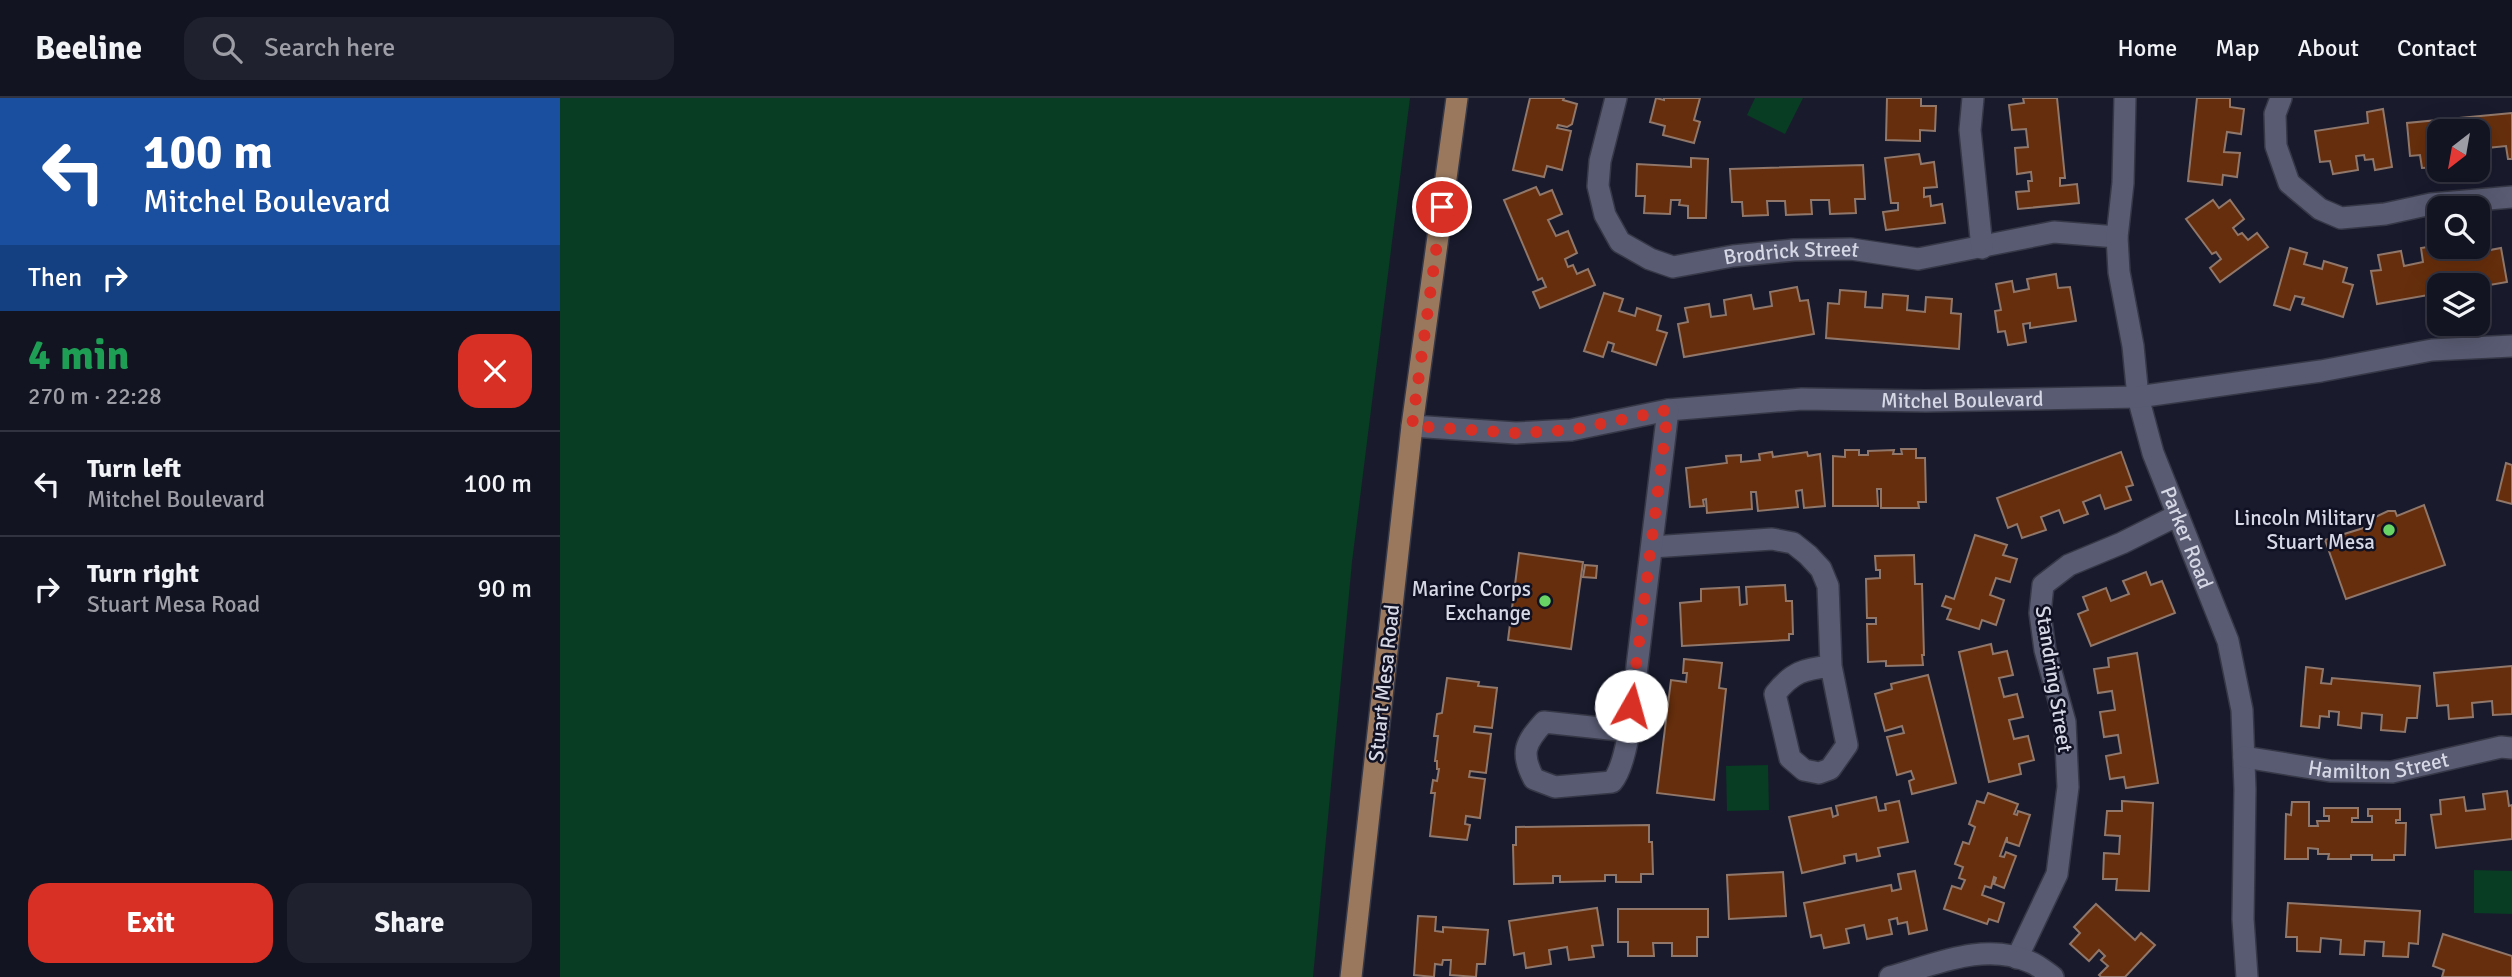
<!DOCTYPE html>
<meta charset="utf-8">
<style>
:root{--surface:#131422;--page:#20212f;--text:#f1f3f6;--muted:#9d9ea5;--line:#323340;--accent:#d93025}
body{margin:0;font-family:Signika,sans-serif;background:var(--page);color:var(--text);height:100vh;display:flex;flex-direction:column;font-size:26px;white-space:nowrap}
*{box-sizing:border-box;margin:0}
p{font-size:23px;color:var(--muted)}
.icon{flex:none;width:38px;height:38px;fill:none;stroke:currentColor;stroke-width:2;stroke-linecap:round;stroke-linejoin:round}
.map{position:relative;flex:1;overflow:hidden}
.drawer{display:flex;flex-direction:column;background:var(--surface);width:560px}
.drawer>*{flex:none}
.banner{background:#1a4fa0;color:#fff;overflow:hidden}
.needle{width:46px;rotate:211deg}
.controls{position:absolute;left:1867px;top:21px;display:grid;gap:14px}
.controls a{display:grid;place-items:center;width:63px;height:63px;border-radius:14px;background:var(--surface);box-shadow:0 7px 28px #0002,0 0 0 2px var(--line);font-size:35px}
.pin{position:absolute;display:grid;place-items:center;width:60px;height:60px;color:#fff;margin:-30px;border:4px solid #fff;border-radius:50%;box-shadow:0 2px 7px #0007}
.me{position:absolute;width:77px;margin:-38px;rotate:7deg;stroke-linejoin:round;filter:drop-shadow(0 0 5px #0008)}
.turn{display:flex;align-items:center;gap:24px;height:147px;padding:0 28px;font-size:32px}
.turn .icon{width:91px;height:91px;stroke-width:2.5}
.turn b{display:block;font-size:49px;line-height:60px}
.then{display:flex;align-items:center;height:66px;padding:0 28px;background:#0003;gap:14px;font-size:26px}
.round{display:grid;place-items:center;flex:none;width:74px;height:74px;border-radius:21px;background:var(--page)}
.overview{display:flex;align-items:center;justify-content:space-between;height:119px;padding:0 28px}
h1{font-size:42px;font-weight:700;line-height:52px;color:#1e9e55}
.cta{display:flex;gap:14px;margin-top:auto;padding:14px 28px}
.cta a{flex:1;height:80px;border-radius:21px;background:var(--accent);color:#fff;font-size:28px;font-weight:700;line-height:80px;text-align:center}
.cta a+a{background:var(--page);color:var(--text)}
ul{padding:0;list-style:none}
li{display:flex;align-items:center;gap:21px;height:105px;padding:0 28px;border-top:2px solid var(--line)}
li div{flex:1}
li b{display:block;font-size:26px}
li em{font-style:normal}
header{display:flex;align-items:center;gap:42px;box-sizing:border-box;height:98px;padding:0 35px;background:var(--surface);border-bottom:2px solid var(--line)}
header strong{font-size:33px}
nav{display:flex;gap:38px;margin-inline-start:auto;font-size:24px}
.search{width:490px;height:63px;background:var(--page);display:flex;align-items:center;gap:18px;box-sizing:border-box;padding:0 24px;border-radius:21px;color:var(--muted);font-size:26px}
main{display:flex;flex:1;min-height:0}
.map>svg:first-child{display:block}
</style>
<header>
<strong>Beeline</strong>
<div class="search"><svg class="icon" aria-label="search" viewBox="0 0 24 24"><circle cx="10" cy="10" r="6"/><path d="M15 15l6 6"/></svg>Search here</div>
<nav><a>Home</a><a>Map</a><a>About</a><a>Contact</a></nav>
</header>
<main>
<section class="drawer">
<div class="banner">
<div class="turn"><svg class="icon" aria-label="left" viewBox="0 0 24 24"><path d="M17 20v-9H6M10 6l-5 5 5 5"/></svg><div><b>100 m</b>Mitchel Boulevard</div></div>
<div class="then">Then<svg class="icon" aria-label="right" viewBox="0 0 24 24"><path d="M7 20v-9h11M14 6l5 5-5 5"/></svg></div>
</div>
<div class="overview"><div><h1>4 min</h1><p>270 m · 22:28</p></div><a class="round" style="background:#d93025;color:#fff"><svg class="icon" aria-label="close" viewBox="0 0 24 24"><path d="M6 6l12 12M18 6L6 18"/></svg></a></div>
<ul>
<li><svg class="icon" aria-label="left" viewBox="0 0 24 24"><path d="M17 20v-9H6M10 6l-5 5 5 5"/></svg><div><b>Turn left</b><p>Mitchel Boulevard</p></div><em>100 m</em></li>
<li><svg class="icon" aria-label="right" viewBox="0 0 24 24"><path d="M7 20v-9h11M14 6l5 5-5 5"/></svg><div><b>Turn right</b><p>Stuart Mesa Road</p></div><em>90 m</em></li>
</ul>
<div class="cta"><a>Exit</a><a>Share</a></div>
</section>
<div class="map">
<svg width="1952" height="879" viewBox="0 0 1952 879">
<rect width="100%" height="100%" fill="#191b2d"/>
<!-- green -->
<g fill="#083c23">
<path d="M0,0H850L792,464L753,879H0Z"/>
<path d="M1195,0H1243L1225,36L1187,17Z"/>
<path d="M1208,667L1209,712L1167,713L1166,668Z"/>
<path d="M1914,772L1952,773V816L1914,815Z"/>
</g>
<!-- building -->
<g fill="#662e0c" stroke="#90776a" stroke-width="2">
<path d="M970,0H1004L1003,2L1017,6L1012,26L1007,29L998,27L997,30L1011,33L1002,72L987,68L984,79L953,72Z"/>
<path d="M1096,0L1104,2V0H1140L1134,22L1140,24L1134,45L1103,37L1105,28L1090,24Z"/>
<path d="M1327,0H1361V8H1376L1375,33L1360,32V43L1326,42Z"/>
<path d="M1463,0H1497L1505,80H1500V88L1517,86L1519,105L1458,111L1456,94L1469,93L1468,83H1472L1471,74L1457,76L1455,50L1468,49L1466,31L1452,32L1449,7L1464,5Z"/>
<path d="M1637,0H1670V9L1684,11L1681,36L1667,34L1664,54L1680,55L1677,79L1663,77L1662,87L1628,83Z"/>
<path d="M1823,11L1832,69L1815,72L1813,61L1805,62L1804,57L1796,58L1798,72L1773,76L1770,63L1760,64L1755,33L1808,25L1807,14Z"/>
<path d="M1952,15V61H1948L1946,48L1927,50L1928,64L1918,65V33H1880V69L1862,70L1860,57L1850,58L1847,25Z"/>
<path d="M1359,56L1361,66L1374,64L1377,89L1364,90V99L1370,98L1371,108L1382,106L1385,125L1326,132L1323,114L1338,112V105H1331L1325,60Z"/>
<path d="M1131,60L1148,61L1146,120H1128V108L1119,107L1120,102H1111L1110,116L1084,115L1085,98H1076L1077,66L1131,69Z"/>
<path d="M1303,67L1305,101H1295L1296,115L1270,116L1269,102H1251L1252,116L1226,117L1225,103H1207L1208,117L1183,118L1182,104H1172L1170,71Z"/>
<path d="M976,89L980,97L992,92L1002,116L988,122L996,138L1008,133L1017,155L1005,161L1008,169L1013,167L1017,176L1028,171L1035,187L980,210L973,194L986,189L982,180L978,182L944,102Z"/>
<path d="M1653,102L1659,110L1670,102L1684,121L1673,130L1678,137L1682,135L1688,142L1697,135L1708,149L1660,184L1650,170L1661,161L1656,154L1652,156L1626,121Z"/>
<path d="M1928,138L1930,152L1941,150L1947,184L1918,189L1880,187V195L1817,206L1811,173L1821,172L1818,157L1841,153L1844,168L1863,164L1861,150L1880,147V149H1885L1886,160L1906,156L1905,149H1918V139Z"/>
<path d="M1730,150L1747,155L1744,166L1762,171L1764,163L1787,170L1783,184L1793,187L1783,219L1742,206L1744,200L1735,198L1730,212L1714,207Z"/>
<path d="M1496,176L1498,190L1510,189L1516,223L1470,230V225L1463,226L1466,244L1448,247L1445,233L1438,234L1435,213L1441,212L1436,186L1452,183L1454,194L1469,191L1467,181Z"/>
<path d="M1237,189L1240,203L1248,202L1254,236L1124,259L1118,226L1128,224L1125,210L1149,206L1151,219L1166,217L1164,202L1191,197L1194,211L1212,208L1210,194Z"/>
<path d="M1280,192L1306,194L1305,209L1322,210L1323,196L1348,198L1347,212L1365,214L1366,199L1392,201L1391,215L1401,216L1399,251L1266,240L1268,205L1279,206Z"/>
<path d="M1044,195L1063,201L1059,213L1075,218L1077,210L1101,218L1097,232L1107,235L1096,267L1052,253L1054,246L1048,244L1043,259L1024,253Z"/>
<path d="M1341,351H1356V360H1365L1366,404H1358L1359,410H1321V391H1317L1318,408H1273V358L1285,359V352H1299V357H1308V353L1334,352L1333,356H1342Z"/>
<path d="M1212,354L1213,359L1247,354L1248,358L1260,356L1265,408L1244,410L1242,392L1236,393L1238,409L1198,413L1196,394H1191L1192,411L1147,415L1146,401L1143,402L1144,408L1130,409L1126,370L1167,365L1166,358L1181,357V364L1200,362L1199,356Z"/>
<path d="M1561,354L1573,387L1566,389L1571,402L1545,411L1540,397L1523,404L1528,416L1504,425L1499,412L1481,419L1486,432L1462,440L1457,426L1448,430L1437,400Z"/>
<path d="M1946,365L1952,367V406L1937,402Z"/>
<path d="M1864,407L1885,467L1786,501L1765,442L1813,427L1811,421L1828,413H1835L1837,418Z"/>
<path d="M1415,437L1447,447L1443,457L1457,461L1450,484L1436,480L1430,497L1444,502L1436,527L1422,522L1419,531L1387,521L1391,511L1382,508L1386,498L1394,501Z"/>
<path d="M959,455L1023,464L1011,551L948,542Z"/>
<path d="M1354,457L1355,486H1362L1364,557H1362L1363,567L1326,568V563L1308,564L1307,526H1316V520H1307L1306,481L1320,480V472H1316L1315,458Z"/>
<path d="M1025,467L1037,468L1036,480L1023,479Z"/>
<path d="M1586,474L1591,487L1602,483L1615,515L1531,548L1518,516L1528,512L1523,499L1546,490L1551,503L1569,496L1563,483Z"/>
<path d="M1225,487L1226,503H1232L1233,536H1229V542L1122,548L1120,505L1141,503V491L1179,489L1180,507L1187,506L1186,489Z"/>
<path d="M1431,546L1433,556L1447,553L1453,577L1439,580L1444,599L1457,596L1463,619L1449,622L1454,641L1468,638L1474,662L1459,666L1461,676L1429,684L1399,554Z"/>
<path d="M1577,555L1598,685L1566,690L1564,679L1550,681L1546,658L1561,655L1558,637L1544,639L1540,614L1555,612L1552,593L1538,595L1534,571L1549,569L1548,560Z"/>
<path d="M1124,561L1162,565L1159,590L1166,591L1154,702L1097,695L1111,582L1126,584L1127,575H1123Z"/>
<path d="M1952,568V616L1933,617L1932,603L1912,605L1913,619L1889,621L1888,607L1877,608L1874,575Z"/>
<path d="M1746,569L1763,571L1761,585L1771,586L1772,580L1860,588L1857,620H1847L1845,634L1821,632L1822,617L1802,615L1801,630L1778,627L1779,614L1769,613V619L1760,618L1759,630L1741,628Z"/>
<path d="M1368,577L1396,685L1352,696L1349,683L1354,681L1351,673L1337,677L1327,639L1344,635L1342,628L1325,633L1315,596L1332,591L1331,586Z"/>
<path d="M887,580L919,584L918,588L937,590L932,630L915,628L914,634L931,636L926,675L910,673L909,679L925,681L920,720L906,718L905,726L910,727L907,742L870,738L875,695H871L873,682L877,683L879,671H877V663H875L878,638H874L877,616L882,615Z"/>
<path d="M1947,693L1949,708L1952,707V741L1876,750L1871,717L1881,716L1880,702L1904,699L1906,713L1925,711L1923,696Z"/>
<path d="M1428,695L1458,706L1454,716L1457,717L1458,713L1470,717L1459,748L1447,744V739L1440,758L1444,759L1446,754L1456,758L1444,790L1434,786L1436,780L1434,779L1431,790L1425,788L1422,797L1444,805L1438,824L1429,821L1427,826L1384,811L1392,788L1401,791L1405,782L1399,780L1403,769L1395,766L1403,744L1409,746L1415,729L1409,726L1417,703L1424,705Z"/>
<path d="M1316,699L1319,713L1326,712L1325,706L1339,703L1348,744L1318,750L1320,758L1297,763L1296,756L1284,758L1285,765L1242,775L1229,719L1271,710L1273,719L1278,717L1276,708Z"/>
<path d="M1562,703L1593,705L1589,793L1556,792L1557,781H1543L1544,755L1559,756L1560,738L1545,737L1547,713H1562Z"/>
<path d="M1732,704H1749V728H1758L1757,723H1769V718H1764V710H1798V720H1792V724H1812V718H1808V711H1840V722H1836V725H1846L1845,757H1834V762H1812V757H1791V761H1768L1769,756H1758V751L1748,750V761H1725L1726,716L1731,717Z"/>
<path d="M1089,727V744H1092L1093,776H1081V784H1056V777H1045V783L1000,784V778H993V785L954,786L953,747H956V729Z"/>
<path d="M1355,773L1367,832L1349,836L1347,824L1338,826L1337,820L1329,822L1332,836L1307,841L1304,827L1286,831L1289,845L1264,850L1261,837L1251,839L1244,805L1331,787L1332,793L1341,791L1338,776Z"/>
<path d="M1223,774L1226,818L1169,821L1167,777Z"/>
<path d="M1728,805L1860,813L1858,846L1849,845L1848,859L1823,858L1824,844L1805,843L1804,857L1780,856L1781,842L1761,840L1760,854L1737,853V839H1726Z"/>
<path d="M1536,806L1575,842L1581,835L1595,847L1565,879H1541L1539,877L1548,868L1541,862L1545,858L1539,852L1529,863L1510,846L1520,835L1514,829Z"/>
<path d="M1037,810L1043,847L1032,848L1034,859L1009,862L1007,849L989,852L991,866L966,870L964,855L954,857L949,823Z"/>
<path d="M1058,811H1148V839H1137V858H1112V845H1093L1094,858H1068V844H1058Z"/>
<path d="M858,818L876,819L875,833L883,834V829L928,832L925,866H917L916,879L890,877L891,862H883L882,867L875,866L874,879L854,877Z"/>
<path d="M1883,836L1952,858V879H1882L1884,872L1873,868Z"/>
</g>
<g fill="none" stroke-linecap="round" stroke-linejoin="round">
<defs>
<g id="minor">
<path id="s1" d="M1056,0L1040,63L1038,88L1045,117L1060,144L1090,161L1113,169L1173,158L1234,152L1291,151L1358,161L1494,134L1557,139"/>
<path d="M1413,0L1410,32L1422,150"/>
<path id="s2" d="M1565,0L1563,85L1557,139L1559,174L1573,248L1578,299L1593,355L1668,543L1682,612L1685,691L1683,821L1687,879"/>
<path d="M1721,0L1715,16L1716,48L1729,85L1760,111L1781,120L1825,116L1871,106L1952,99"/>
<path id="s3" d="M852,328L956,335L1011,332L1108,312L1242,301L1366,303L1578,299L1761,273L1872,252L1952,248"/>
<path d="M1092,449L1212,441L1233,445L1248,457L1261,471L1268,488L1271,568L1287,647L1270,671L1259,675L1244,672L1230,660L1215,596C1232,574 1244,571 1271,568"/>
<path d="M1068,633L984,624C965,645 960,655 974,681L995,689L1052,684C1070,663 1074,590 1078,560C1088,477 1098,395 1108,312"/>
<path id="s4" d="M1684,659L1770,673L1832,674L1941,649L1952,650"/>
<path d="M1457,860L1497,776L1508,689L1505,624L1485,552L1480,515L1483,487L1509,467L1562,445L1618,417"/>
<path d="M1330,879C1374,867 1425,843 1470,864C1478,867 1486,874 1493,879"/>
</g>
<path id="major" d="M791,879L852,328L897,0"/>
</defs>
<!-- minor casing -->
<use href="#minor" stroke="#373847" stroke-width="24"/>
<!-- major casing -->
<use href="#major" stroke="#373847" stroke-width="24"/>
<!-- minor -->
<use href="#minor" stroke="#585b72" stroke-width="21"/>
<!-- major -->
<use href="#major" stroke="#99785e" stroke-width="21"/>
</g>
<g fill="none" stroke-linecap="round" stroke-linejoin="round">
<!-- route -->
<path stroke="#d93025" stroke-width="12" stroke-dasharray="0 21.6" d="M882,109L852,328L956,335L1012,332L1108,312L1071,608"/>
</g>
<!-- markers -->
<g fill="#68d465" stroke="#101123" stroke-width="2.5">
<circle cx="1829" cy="432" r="7"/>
<circle cx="985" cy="503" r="7"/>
</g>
<g text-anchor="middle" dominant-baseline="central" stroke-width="5" stroke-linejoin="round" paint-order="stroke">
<!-- street labels -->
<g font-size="21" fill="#d7d8e6" stroke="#101123">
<text stroke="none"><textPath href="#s1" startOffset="329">Brodrick Street</textPath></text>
<text stroke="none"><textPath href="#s3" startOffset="553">Mitchel Boulevard</textPath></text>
<text stroke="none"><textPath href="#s2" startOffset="450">Parker Road</textPath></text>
<text transform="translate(1494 581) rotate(81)">Standring Street</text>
<text transform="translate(824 585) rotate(-84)">Stuart Mesa Road</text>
<text stroke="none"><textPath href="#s4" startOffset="136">Hamilton Street</textPath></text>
</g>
<!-- poi labels -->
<g font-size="21" fill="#d7d8e6" stroke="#101123" text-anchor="end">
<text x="1815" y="420">Lincoln Military<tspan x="1815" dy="24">Stuart Mesa</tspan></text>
<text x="971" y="491">Marine Corps<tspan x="971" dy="24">Exchange</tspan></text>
</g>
</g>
</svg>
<div class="controls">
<a><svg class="needle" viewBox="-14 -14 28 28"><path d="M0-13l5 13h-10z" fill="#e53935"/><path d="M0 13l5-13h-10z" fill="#9d9ea5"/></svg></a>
<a><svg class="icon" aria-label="search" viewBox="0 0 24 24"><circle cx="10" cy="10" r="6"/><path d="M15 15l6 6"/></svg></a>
<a><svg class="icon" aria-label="layers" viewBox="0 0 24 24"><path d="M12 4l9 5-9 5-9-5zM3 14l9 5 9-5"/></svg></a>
</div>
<div class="pin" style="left:882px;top:109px;background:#d93025"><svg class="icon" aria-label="arrive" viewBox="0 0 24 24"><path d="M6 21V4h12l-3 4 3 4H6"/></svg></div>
<svg class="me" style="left:1071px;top:608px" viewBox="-20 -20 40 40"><circle r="19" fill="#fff"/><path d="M0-13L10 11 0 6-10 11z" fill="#d93025"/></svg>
</div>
</main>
